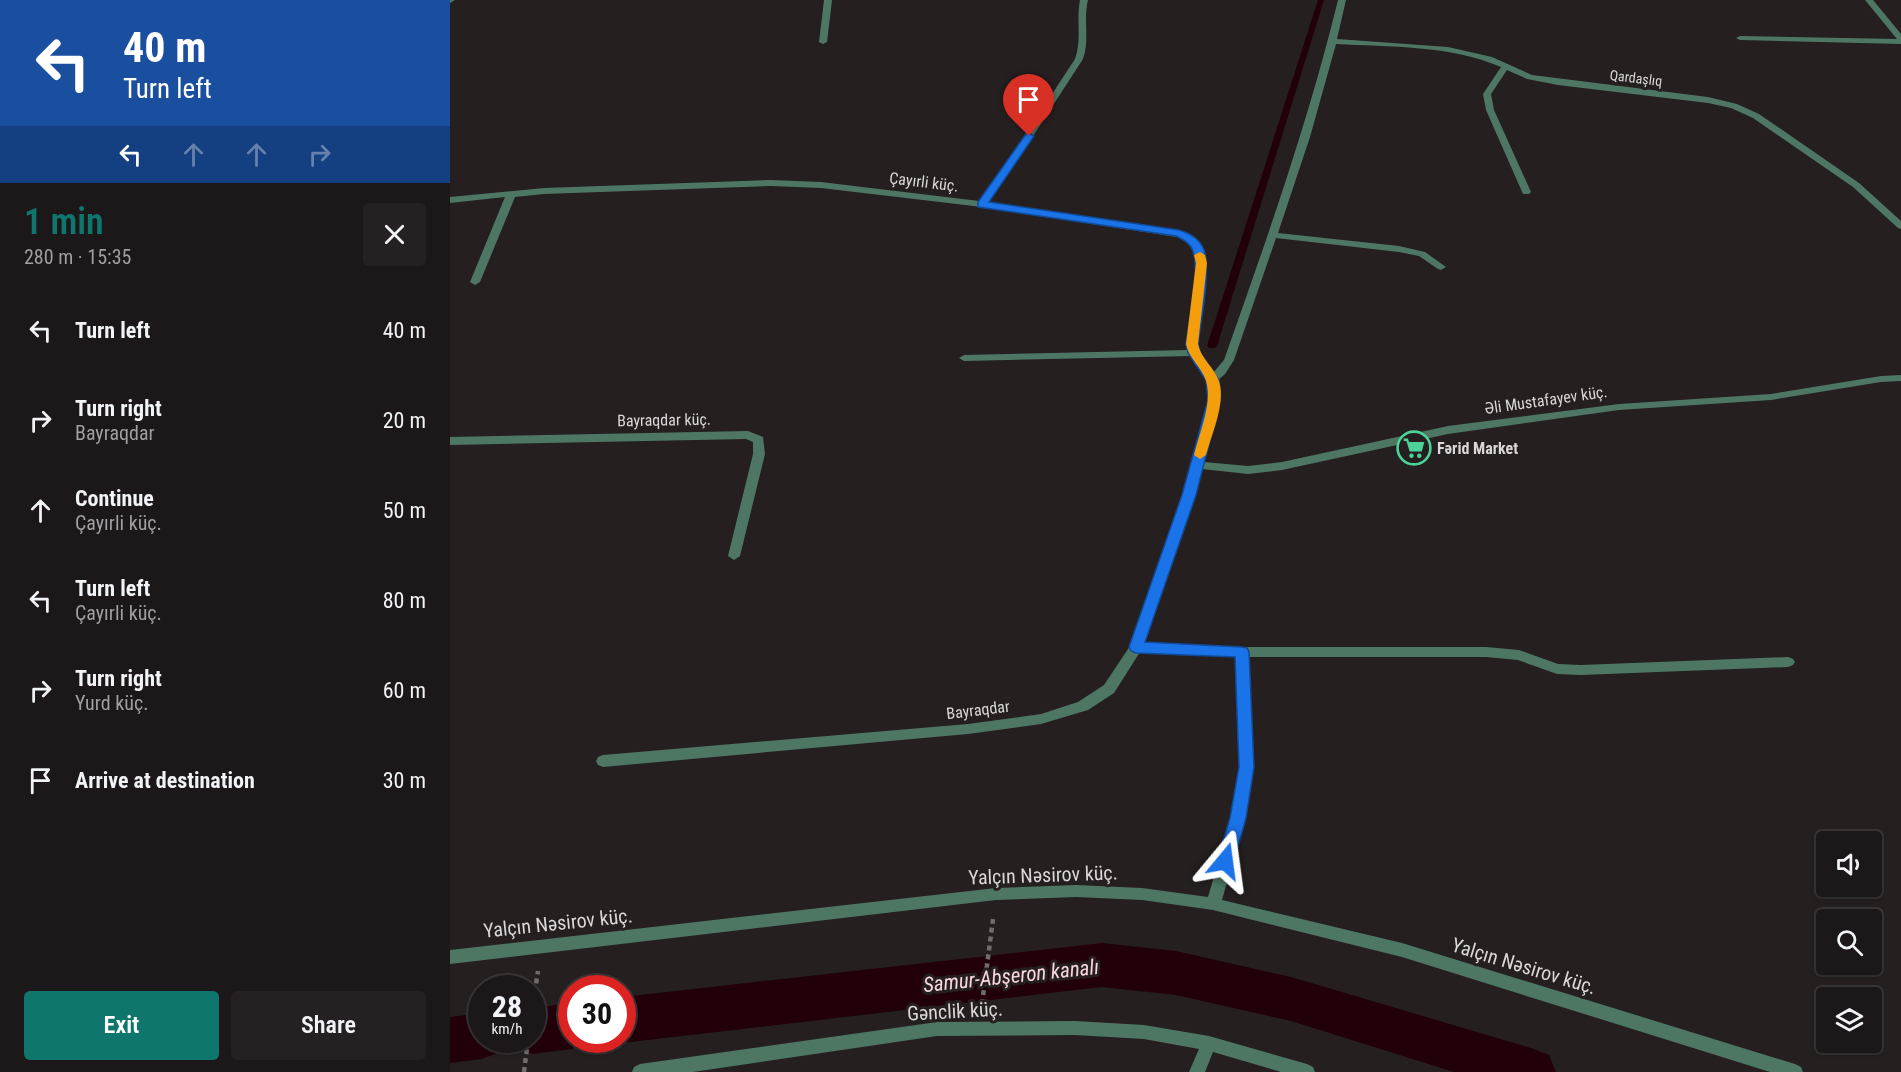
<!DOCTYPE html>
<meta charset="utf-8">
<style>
:root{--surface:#1c1718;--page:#252021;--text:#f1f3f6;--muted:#a09fa2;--line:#3a3637;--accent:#0f766e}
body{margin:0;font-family:"Roboto Condensed",sans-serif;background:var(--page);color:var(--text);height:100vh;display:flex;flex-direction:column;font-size:22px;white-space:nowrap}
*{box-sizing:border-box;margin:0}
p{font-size:20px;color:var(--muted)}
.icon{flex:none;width:33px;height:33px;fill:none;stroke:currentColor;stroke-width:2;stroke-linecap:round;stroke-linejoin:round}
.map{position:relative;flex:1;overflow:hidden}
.drawer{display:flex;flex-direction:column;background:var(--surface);width:450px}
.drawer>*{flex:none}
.banner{background:#1a4fa0;color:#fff;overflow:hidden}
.controls{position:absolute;left:1366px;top:831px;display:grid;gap:12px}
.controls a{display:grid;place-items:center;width:66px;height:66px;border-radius:6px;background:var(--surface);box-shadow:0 2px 4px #0004,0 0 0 2px var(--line);font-size:30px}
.speed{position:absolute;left:18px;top:975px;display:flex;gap:12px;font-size:30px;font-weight:700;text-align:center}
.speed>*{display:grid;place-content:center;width:78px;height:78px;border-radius:50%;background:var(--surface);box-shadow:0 2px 4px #0004,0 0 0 2px var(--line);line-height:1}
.speed small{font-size:15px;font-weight:400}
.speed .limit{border:9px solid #d22;background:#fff;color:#111}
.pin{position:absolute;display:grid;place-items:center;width:51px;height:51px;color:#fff;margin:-62px -26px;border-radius:50% 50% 50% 0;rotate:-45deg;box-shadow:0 0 6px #0007}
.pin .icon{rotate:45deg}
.me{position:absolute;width:66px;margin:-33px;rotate:16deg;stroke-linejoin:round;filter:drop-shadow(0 0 4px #0008)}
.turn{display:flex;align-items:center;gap:21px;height:126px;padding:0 24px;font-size:27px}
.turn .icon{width:78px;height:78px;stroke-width:2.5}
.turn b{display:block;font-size:42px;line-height:51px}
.lanes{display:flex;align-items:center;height:57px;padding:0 24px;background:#0003;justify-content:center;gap:30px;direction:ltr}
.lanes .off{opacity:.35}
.round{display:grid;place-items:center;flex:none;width:63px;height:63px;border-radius:6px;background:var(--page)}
.headline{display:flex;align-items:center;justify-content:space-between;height:102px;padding:0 24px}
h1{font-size:36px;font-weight:600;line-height:45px;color:var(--accent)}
.cta{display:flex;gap:12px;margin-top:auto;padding:12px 24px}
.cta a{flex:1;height:69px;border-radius:6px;background:var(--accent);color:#fff;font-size:24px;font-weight:600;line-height:69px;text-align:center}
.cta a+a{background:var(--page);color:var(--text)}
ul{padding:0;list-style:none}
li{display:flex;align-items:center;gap:18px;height:90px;padding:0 24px}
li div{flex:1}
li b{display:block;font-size:22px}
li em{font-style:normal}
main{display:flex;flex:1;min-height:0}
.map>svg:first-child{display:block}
</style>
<main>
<section class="drawer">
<div class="banner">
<div class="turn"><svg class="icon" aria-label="left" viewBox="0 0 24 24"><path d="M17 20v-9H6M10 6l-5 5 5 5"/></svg><div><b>40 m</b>Turn left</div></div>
<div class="lanes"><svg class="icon" aria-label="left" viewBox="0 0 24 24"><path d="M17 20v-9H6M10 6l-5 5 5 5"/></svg><svg class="icon off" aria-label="ahead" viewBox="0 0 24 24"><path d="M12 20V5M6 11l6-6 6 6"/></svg><svg class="icon off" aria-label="ahead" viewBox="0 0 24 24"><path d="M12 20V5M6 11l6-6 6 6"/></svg><svg class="icon off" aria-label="right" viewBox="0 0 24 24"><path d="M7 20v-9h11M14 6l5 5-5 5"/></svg></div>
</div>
<div class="headline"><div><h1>1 min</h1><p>280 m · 15:35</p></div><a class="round"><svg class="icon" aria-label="close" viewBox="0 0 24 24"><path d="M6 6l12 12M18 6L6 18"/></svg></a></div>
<ul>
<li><svg class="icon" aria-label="left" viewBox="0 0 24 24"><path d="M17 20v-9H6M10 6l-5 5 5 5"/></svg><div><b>Turn left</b></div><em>40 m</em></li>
<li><svg class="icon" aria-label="right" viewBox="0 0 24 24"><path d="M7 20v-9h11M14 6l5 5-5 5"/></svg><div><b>Turn right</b><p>Bayraqdar</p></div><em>20 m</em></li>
<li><svg class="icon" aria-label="ahead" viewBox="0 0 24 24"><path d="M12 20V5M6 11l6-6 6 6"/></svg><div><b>Continue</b><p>Çayırli küç.</p></div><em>50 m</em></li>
<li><svg class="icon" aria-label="left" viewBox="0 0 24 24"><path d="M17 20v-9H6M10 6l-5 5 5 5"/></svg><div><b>Turn left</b><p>Çayırli küç.</p></div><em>80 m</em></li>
<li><svg class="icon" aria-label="right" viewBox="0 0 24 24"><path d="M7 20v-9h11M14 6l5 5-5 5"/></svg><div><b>Turn right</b><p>Yurd küç.</p></div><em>60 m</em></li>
<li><svg class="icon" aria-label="arrive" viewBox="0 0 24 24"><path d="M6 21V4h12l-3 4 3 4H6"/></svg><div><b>Arrive at destination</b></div><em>30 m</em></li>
</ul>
<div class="cta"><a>Exit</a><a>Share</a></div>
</section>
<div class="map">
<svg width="1451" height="1072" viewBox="0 0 1451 1072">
<rect width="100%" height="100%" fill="#251f20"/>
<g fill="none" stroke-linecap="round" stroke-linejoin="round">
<!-- stream -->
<path fill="#22000a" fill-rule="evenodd" d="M868,0H874L767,346L765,348H759L757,346Z"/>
<!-- canal -->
<g fill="#22000a" fill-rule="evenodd">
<path d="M652,943L726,951L841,977L1081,1048L1099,1055L1106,1072H1004L841,1021L726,995L652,987L172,1043L163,1040H172V997Z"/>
<path d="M122,1003V1040H141L140,1042L122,1049L82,1054L64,1047L61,1040H82V1008Z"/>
<path d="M32,1013V1040H55L50,1052L32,1059L0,1063V1017Z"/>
</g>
<!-- path -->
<g stroke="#706b6c" stroke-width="4.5" stroke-dasharray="5 4" stroke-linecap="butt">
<path d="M532,1004L543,919"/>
<path d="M82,1010L88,971"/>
<path d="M74,1072L78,1040"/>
</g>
<!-- minor -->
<g fill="#4e7763" fill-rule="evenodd">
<path d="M0,0H5L0,3Z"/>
<path d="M374,0H382L377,42L373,44L369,42Z"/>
<path d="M630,0H638C633,20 640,39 633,59L572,153L538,202L729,231C738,234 747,238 752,247C763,269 749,319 747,344L749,353L763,373L774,360C816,241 858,123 888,0H896L887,39L998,47L1042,57L1082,75L1258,97L1287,104L1309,114L1409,183L1451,221V229L1448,228L1403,187L1303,118L1281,108L1258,103L1108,85L1077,79L1057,70L1041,94L1044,110L1081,192L1079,194H1073L1036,110L1033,94L1051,67C1000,45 940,47 886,44L860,137L828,233L949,246L975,252L996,267L991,270L988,269L969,256L949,252L826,238L784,360L775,374L767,381L769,400L754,462L798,466L832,462L998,426L1169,404L1321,394L1431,376L1451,375V381L1431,382L1321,400L1169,410L998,434L832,470L798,474L752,469L694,643L792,647H1036L1069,650L1108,664L1131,665L1338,657L1343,659L1345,662L1343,665L1338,667L1131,675L1107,674L1068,660L1036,657H799L804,767L795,818L772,900L952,943L1345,1064L1351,1067L1353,1072H1320L952,957L763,910L692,900L626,897L546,900L0,964V950L546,888L626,885L692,888L758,897L781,818L790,767L786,657L690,652L664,693L638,710L591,724L518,734L153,767L148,765L146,761L148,757L153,755L518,724L591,714L628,702L654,685L680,646L742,465L759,400L757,380L741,356L514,361L509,358L514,355L738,350L737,344L746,266C744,250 741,243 727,237L532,207L371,188L321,186L94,194L65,197L30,282L25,285L20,282L55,197L0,203V197L94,188L321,180L371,182L529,201L564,152L625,59C632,39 626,20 630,0Z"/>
<path d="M1415,0H1423L1451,34V44L1290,40L1286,38L1290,36L1447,39Z"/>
<path d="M298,431L313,437L315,454L290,556L284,560L278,556L303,454V442L296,439L0,445V437Z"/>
<path d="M625,1021L694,1025L759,1036L857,1064L863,1067L865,1072H831L763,1052L755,1072H739L749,1049L694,1039L625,1035L487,1036L243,1072H182L184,1067L190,1064L487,1022Z"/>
</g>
</g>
<!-- route -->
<path fill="#1a73e8" stroke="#114b97" stroke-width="1.5" d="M579,133L584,136L539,202L729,230C739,233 750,239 754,250C761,270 751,320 748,344L750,353L769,380L770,400L746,495L695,642L792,647L797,648L799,652L804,767L796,818L784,861L781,866L775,868L769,866L767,861L780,818L789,767L785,657L686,653L681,651L679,647L732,495L758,400L756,380L738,353L736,344C739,322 752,264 741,247C737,241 732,239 726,236L528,207V202L576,134Z"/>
<!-- slow -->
<path fill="#f59e0b" d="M750,252L755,255L757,263L748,344C751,359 764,367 769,381C776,403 762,433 756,455L750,459L744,455C749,434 763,403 756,381C752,367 739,359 736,344L746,263L744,255Z"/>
<!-- icons -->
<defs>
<symbol id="supermarket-ring" viewBox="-11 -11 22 22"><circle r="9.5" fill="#251f20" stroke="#4cd39a" stroke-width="1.5"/><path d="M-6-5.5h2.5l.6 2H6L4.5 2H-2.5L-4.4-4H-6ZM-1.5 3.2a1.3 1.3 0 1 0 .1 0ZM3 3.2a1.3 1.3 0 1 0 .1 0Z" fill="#4cd39a"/></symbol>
</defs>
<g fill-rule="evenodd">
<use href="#supermarket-ring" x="945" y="429" width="38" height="38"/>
</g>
<g text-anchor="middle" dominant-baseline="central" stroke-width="6" stroke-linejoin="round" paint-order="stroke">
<!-- far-street labels -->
<g font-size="14" fill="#dbd7d8" stroke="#251f20">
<text transform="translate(1186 78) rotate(7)">Qardaşlıq</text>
</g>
<!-- street labels -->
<g font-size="16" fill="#dbd7d8" stroke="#251f20">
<text transform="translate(474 182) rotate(7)">Çayırli küç.</text>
<text transform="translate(1096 400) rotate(-8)">Əli Mustafayev küç.</text>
<text transform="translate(214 420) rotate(-1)">Bayraqdar küç.</text>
<text transform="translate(528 710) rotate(-7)">Bayraqdar</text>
</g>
<!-- poi labels -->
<g font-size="16" font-weight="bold" fill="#dbd7d8" stroke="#251f20" text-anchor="start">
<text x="987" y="448">Fərid Market</text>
</g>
<!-- near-street labels -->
<g font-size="20" fill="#dbd7d8" stroke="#251f20">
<text transform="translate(593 875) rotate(-2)">Yalçın Nəsirov küç.</text>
<text transform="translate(108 923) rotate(-6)">Yalçın Nəsirov küç.</text>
<text transform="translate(1074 966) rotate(17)">Yalçın Nəsirov küç.</text>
<text transform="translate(505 1011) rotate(-3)">Gənclik küç.</text>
</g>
<!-- near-water labels -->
<g font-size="21" font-style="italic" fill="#f9d7de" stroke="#251f20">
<text transform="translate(561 976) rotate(-6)">Samur-Abşeron kanalı</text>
</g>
</g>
</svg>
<div class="controls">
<a><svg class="icon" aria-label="sound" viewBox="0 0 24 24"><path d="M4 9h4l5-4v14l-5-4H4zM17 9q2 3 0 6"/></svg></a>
<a><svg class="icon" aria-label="search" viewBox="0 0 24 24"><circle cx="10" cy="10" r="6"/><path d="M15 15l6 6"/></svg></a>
<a><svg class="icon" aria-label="layers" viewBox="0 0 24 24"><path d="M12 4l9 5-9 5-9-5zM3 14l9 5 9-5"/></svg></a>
</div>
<div class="speed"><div>28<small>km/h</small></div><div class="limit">30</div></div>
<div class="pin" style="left:579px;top:136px;background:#d93025"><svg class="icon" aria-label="arrive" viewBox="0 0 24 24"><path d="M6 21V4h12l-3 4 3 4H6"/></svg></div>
<svg class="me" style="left:775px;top:861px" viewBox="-20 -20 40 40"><path d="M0-17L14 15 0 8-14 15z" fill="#1a73e8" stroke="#fff" stroke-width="4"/></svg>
</div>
</main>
